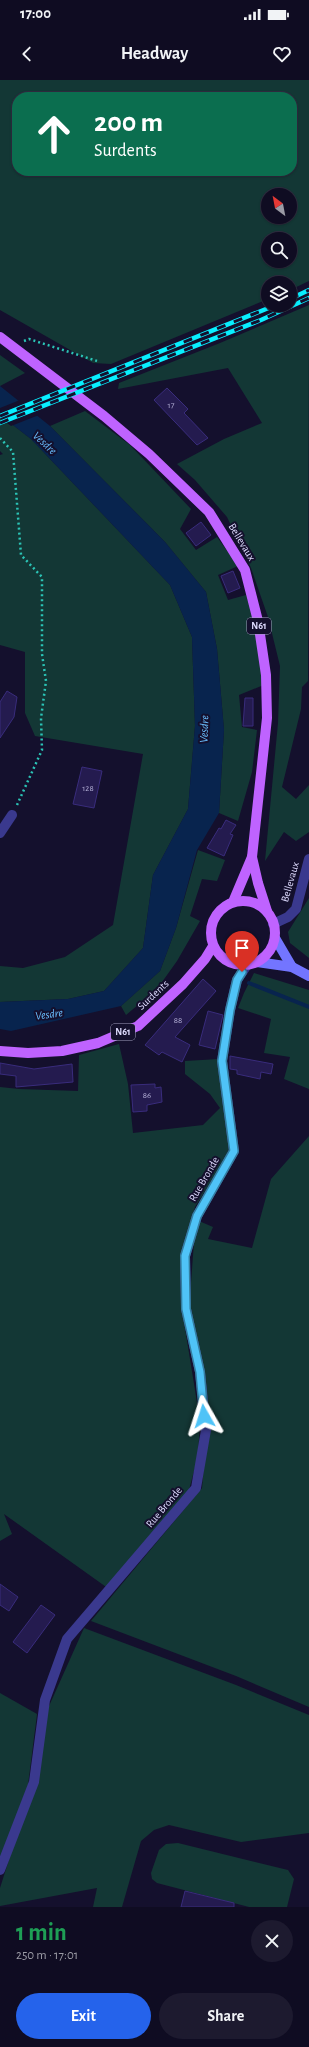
<!DOCTYPE html>
<meta charset="utf-8">
<style>
:root{--surface:#0f0c22;--page:#1d1a2f;--text:#f1f3f6;--muted:#9b9ba5;--line:#2f2c40;--accent:#2563eb}
body{margin:0;font-family:"Alegreya Sans",sans-serif;background:var(--page);color:var(--text);height:100vh;display:flex;flex-direction:column;font-size:15px;white-space:nowrap}
*{box-sizing:border-box;margin:0}
p{font-size:13px;color:var(--muted)}
.icon{flex:none;width:22px;height:22px;fill:none;stroke:currentColor;stroke-width:2;stroke-linecap:round;stroke-linejoin:round}
.map{position:relative;height:1827px;overflow:hidden}
.panel{display:flex;flex-direction:column;background:var(--surface);flex:1}
.panel>*{flex:none}
.banner{position:absolute;left:12px;top:12px;width:285px;height:84px;border-radius:16px;box-shadow:0 1px 3px #0004,0 0 0 1px var(--line);background:#0b6e4f;color:#fff;overflow:hidden}
.needle{width:26px;rotate:328deg}
.tools{position:absolute;left:261px;top:108px;display:grid;gap:8px}
.tools a{display:grid;place-items:center;width:36px;height:36px;border-radius:50%;background:var(--surface);box-shadow:0 1px 3px #0004,0 0 0 1px var(--line);font-size:20px}
.pin{position:absolute;display:grid;place-items:center;width:34px;height:34px;color:#fff;margin:-41px -17px;border-radius:50% 50% 50% 0;rotate:-45deg;box-shadow:0 0 4px #0007}
.pin .icon{rotate:45deg}
.me{position:absolute;width:44px;margin:-22px;rotate:354deg;stroke-linejoin:round;filter:drop-shadow(0 0 3px #0008)}
.turn{display:flex;align-items:center;gap:14px;height:84px;padding:0 16px;font-size:18px}
.turn .icon{width:52px;height:52px;stroke-width:2.5}
.turn b{display:block;font-size:28px;line-height:34px}
.round{display:grid;place-items:center;flex:none;width:42px;height:42px;border-radius:21px;background:var(--page)}
.summary{display:flex;align-items:center;justify-content:space-between;height:68px;padding:0 16px}
h1{font-size:24px;font-weight:700;line-height:30px;color:#1e9e55}
.cta{display:flex;gap:8px;margin-top:auto;padding:8px 16px}
.cta a{flex:1;height:46px;border-radius:24px;background:var(--accent);color:#fff;font-size:16px;font-weight:700;line-height:46px;text-align:center}
.cta a+a{background:var(--page);color:var(--text)}
.status{display:flex;justify-content:space-between;align-items:center;height:28px;padding:0 20px;background:var(--surface);direction:ltr}
.status svg{height:11px;fill:currentColor}
header{display:flex;justify-content:space-between;align-items:center;height:52px;padding:0 16px;background:var(--surface);font-size:18px;font-weight:700}
.map>svg:first-child{display:block}
</style>
<div class="status"><b>17:00</b><svg viewBox="0 0 49 12"><path d="M0 12V9h3v3zM5 12V6h3v6zM10 12V3h3v9zM15 12V0h3v12zM26 1h20v11H26zM47 4h2v5h-2z"/></svg></div>
<header><svg class="icon" aria-label="back" viewBox="0 0 24 24"><path d="M15 5l-7 7 7 7"/></svg>Headway<svg class="icon" aria-label="heart" viewBox="0 0 24 24"><path d="M12 20l-8-8c-3-5 5-10 8-4 3-6 11-1 8 4z"/></svg></header>
<div class="map">
<svg width="309" height="1827" viewBox="0 0 309 1827">
<rect width="100%" height="100%" fill="#14102d"/>
<!-- green -->
<g fill="#133735" fill-rule="evenodd">
<path d="M0,0H309V201L290,210V203H268V219L111,284L93,283L0,230ZM17,17H292V91H17ZM268,115H290V137H268ZM268,159H290V181H268Z"/>
<path d="M309,225L308,601L302,607L301,629L282,707L296,719L309,705V752L296,761L284,752L265,781L278,643L280,586L268,537L251,488L227,437L195,400L177,384L224,359L262,343L228,288L118,309L119,303L220,263Z"/>
<path d="M0,275L25,293L0,306Z"/>
<path d="M85,331L130,365L191,429L180,449L196,470L217,457L238,486L218,495L228,520L246,515L263,568L266,604L239,615L242,647L257,650L252,692L238,741L219,733L224,650L217,569L206,512L165,462L50,346Z"/>
<path d="M0,335L31,359L170,505L192,557L195,646L188,729L153,795L143,868L104,911L68,919L0,922V886L23,888L65,877L113,845L143,674L35,656L25,633V572L0,565V375L3,374L0,371Z"/>
<path d="M198,770L225,780L217,801L202,799L190,836L200,841L177,881L157,909L126,935L121,926L160,891L176,848Z"/>
<path d="M309,818V878L290,863L288,852Z"/>
<path d="M254,893L309,910V1009L284,999L290,977L264,973L271,939L238,928L244,913Z"/>
<path d="M119,964L128,1004L133,1053L203,1045L220,1028L210,1014L185,994V981L219,979L232,1069L195,1127L181,1182L184,1242L200,1341L198,1376L189,1410L109,1509L4,1434L12,1454L0,1461V1007L19,1009L78,1011L79,975Z"/>
<path d="M309,1056V1627L236,1596L91,1541L202,1408L209,1327L189,1230L194,1162L199,1141L213,1147L208,1159L252,1168L271,1099Z"/>
<path d="M84,1548L236,1605L309,1635V1753L241,1762L169,1745L154,1750L141,1761L122,1827H93L97,1808L0,1826V1808L19,1748L45,1635Z"/>
<path d="M0,1613L37,1634L28,1705L0,1779Z"/>
<path d="M178,1763L288,1790L294,1799L287,1827H249L157,1803L152,1799L151,1793L159,1770L166,1764Z"/>
</g>
<!-- water -->
<path fill="#08244e" d="M0,306L50,346L165,462L206,512L217,569L224,650L219,733L197,770L176,848L160,891L121,926L11,951L0,949V922L68,919L104,911L143,868L153,795L188,729L195,646L192,557L170,505L31,359L0,335Z"/>
<!-- pier -->
<path fill="#14102d" d="M20,320L39,335L11,346L0,338V328Z"/>
<g fill="none" stroke-linecap="round" stroke-linejoin="round">
<!-- stream -->
<path stroke="#08244e" stroke-width="4" d="M249,903L309,927"/>
</g>
<!-- building -->
<g fill="#241b4f" stroke="#392c7c">
<path d="M167,308L188,329L184,333L208,358L197,365L154,320Z"/>
<path d="M201,442L211,455L196,466L186,453Z"/>
<path d="M233,491L240,508L228,513L221,496Z"/>
<path d="M7,611L17,617L14,637L0,658V622Z"/>
<path d="M245,618H253V646H243Z"/>
<path d="M82,687L102,691L94,728L73,724Z"/>
<path d="M226,740L236,745L230,754L233,755L224,776L207,768L219,748L221,749Z"/>
<path d="M203,899L216,911L175,957L190,965L182,982L162,972L159,975L145,965Z"/>
<path d="M208,931L223,935L215,969L199,965Z"/>
<path d="M230,976L273,984L271,994L261,992L260,999L237,994V990L230,989Z"/>
<path d="M0,983L34,989L72,984L73,1002L16,1007V996L0,994Z"/>
<path d="M155,1004V1008L161,1007L162,1022L147,1025V1031L133,1032L131,1005Z"/>
<path d="M0,1504L18,1517L9,1531L0,1525Z"/>
<path d="M41,1525L55,1535L27,1573L13,1562Z"/>
<path d="M185,1811L234,1823V1827H181Z"/>
</g>
<g fill="none" stroke-linecap="round" stroke-linejoin="round">
<!-- path -->
<g stroke="#2bc4b6" stroke-width="2.5" stroke-dasharray="2 3" stroke-linecap="butt">
<path d="M24,261L29,259L97,281"/>
<path d="M0,358L13,372L21,475L42,497V574L46,601L41,638L42,670L17,725"/>
</g>
<!-- minor -->
<g stroke="#3a398e" stroke-width="10">
<path d="M0,753L12,735"/>
<path d="M273,844L288,837L296,829L309,779"/>
<path d="M0,1790L34,1702L45,1620L67,1559L196,1408L206,1350L200,1292L186,1229L185,1176L197,1136L234,1071L222,981L230,930L237,900L247,885"/>
</g>
<!-- secondary -->
<g stroke="#7375ff" stroke-width="10">
<path d="M275,858L292,887"/>
<path d="M257,882L292,887L309,896"/>
</g>
<!-- primary -->
<g stroke="#bf63ff" stroke-width="10">
<path d="M0,257L104,336L149,374L209,432L245,490L258,541L266,595L267,638L252,777L233,822"/>
<path d="M252,777L258,803L267,831"/>
<circle cx="243" cy="853" r="32"/>
<path d="M0,971L28,973L62,971L98,963L138,946L183,904L205,879L213,866"/>
</g>
<defs>
<g id="rail">
<path d="M290,219L309,210"/>
<path d="M0,336L276,225"/>
<path d="M0,343L261,240L309,218"/>
</g>
</defs>
<!-- rail casing -->
<use href="#rail" stroke="#08efff" stroke-width="4.5"/>
<!-- rail -->
<use href="#rail" stroke="#14102d" stroke-width="3" stroke-dasharray="9" stroke-linecap="butt"/>
</g>
<g fill="none" stroke-linecap="round" stroke-linejoin="round">
<defs>
<path id="route" d="M204,1336L200,1292L186,1229L185,1176L197,1136L234,1071L222,981L230,930L237,900L242,892"/>
</defs>
<!-- route casing -->
<use href="#route" stroke="#337fa1" stroke-width="10"/>
<!-- route -->
<use href="#route" stroke="#4fc3f7" stroke-width="7"/>
</g>
<g text-anchor="middle" dominant-baseline="central" stroke-width="4" stroke-linejoin="round" paint-order="stroke">
<!-- number labels -->
<g font-size="9" fill="#b0acd3">
<text x="171" y="325">17</text>
<text x="88" y="708">128</text>
<text x="178" y="940">88</text>
<text x="147" y="1015">86</text>
</g>
<!-- shield labels -->
<g fill="#14102d" stroke="#a29fc0" stroke-width="1">
<rect x="247" y="538" width="24" height="16" rx="3"/>
<rect x="111" y="944" width="24" height="16" rx="3"/>
</g>
<g font-size="10" font-weight="bold" fill="#dfdcff">
<text x="259" y="546">N61</text>
<text x="123" y="952">N61</text>
</g>
<!-- street labels -->
<g font-size="11" fill="#dfdcff" stroke="#14102d">
<text transform="translate(242 462) rotate(59)">Bellevaux</text>
<text transform="translate(290 802) rotate(-74)">Bellevaux</text>
<text transform="translate(153 915) rotate(-43)">Surdents</text>
<text transform="translate(204 1099) rotate(-60)">Rue Bronde</text>
<text transform="translate(164 1427) rotate(-50)">Rue Bronde</text>
</g>
<!-- water labels -->
<g font-size="12" font-style="italic" fill="#6abfff" stroke="#14102d">
<text transform="translate(45 363) rotate(43)">Vesdre</text>
<text transform="translate(204 649) rotate(-88)">Vesdre</text>
<text transform="translate(49 934) rotate(-7)">Vesdre</text>
</g>
</g>
</svg>
<div class="tools">
<a><svg class="needle" viewBox="-14 -14 28 28"><path d="M0-13l5 13h-10z" fill="#e53935"/><path d="M0 13l5-13h-10z" fill="#9b9ba5"/></svg></a>
<a><svg class="icon" aria-label="search" viewBox="0 0 24 24"><circle cx="10" cy="10" r="6"/><path d="M15 15l6 6"/></svg></a>
<a><svg class="icon" aria-label="layers" viewBox="0 0 24 24"><path d="M12 4l9 5-9 5-9-5zM3 14l9 5 9-5"/></svg></a>
</div>
<div class="pin" style="left:242px;top:892px;background:#d93025"><svg class="icon" aria-label="arrive" viewBox="0 0 24 24"><path d="M6 21V4h12l-3 4 3 4H6"/></svg></div>
<svg class="me" style="left:204px;top:1336px" viewBox="-20 -20 40 40"><path d="M0-17L14 15 0 8-14 15z" fill="#4fc3f7" stroke="#fff" stroke-width="4"/></svg>
<div class="banner">
<div class="turn"><svg class="icon" aria-label="ahead" viewBox="0 0 24 24"><path d="M12 20V5M6 11l6-6 6 6"/></svg><div><b>200 m</b>Surdents</div></div>
</div>
</div>
<section class="panel">
<div class="summary"><div><h1>1 min</h1><p>250 m · 17:01</p></div><a class="round"><svg class="icon" aria-label="close" viewBox="0 0 24 24"><path d="M6 6l12 12M18 6L6 18"/></svg></a></div>
<div class="cta"><a>Exit</a><a>Share</a></div>
</section>
